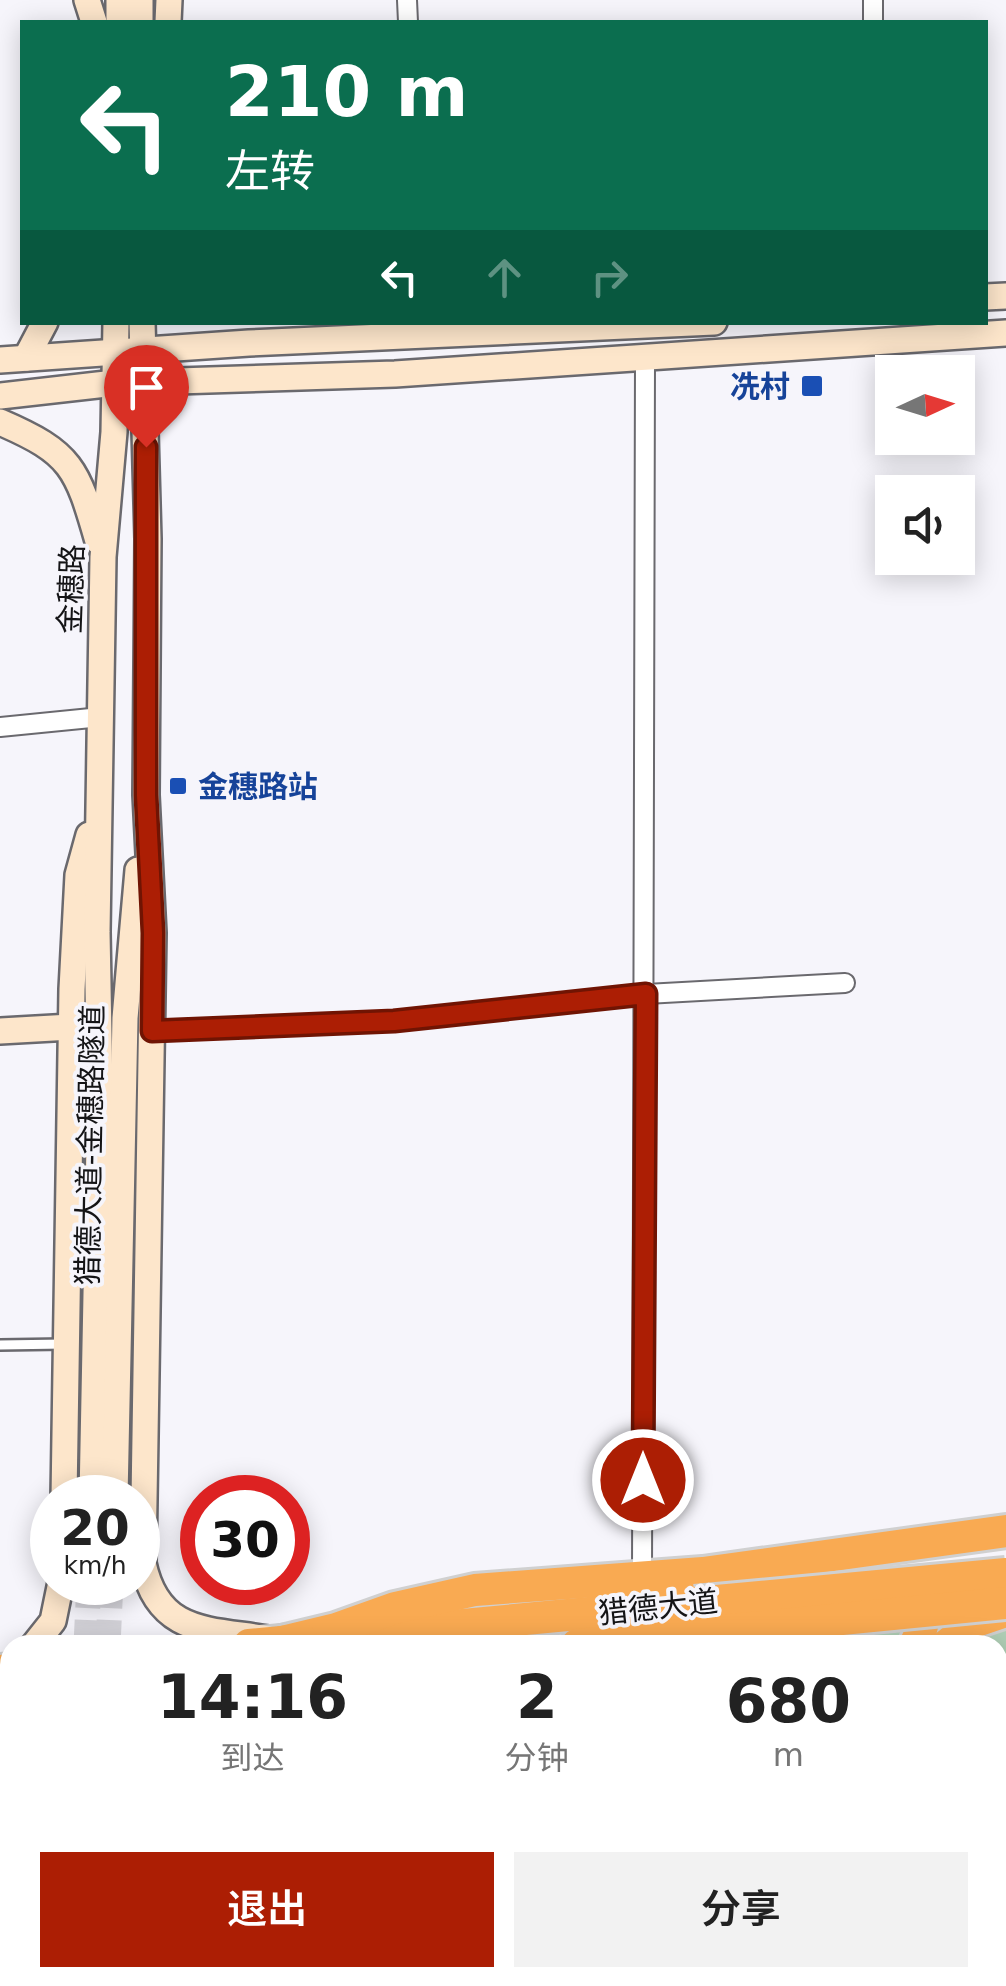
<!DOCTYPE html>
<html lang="zh">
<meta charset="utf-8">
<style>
:root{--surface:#fff;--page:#f2f2f2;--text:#222;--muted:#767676;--accent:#ac1e04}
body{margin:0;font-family:"DejaVu Sans","Noto Sans SC",sans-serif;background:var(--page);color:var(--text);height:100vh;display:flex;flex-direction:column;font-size:38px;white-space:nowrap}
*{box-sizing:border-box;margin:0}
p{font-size:32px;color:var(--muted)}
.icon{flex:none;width:55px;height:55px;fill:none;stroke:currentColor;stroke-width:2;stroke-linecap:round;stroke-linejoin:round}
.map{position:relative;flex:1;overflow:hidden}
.details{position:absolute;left:0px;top:1635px;width:1008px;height:352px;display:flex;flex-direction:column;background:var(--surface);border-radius:30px 30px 0 0;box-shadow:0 5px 25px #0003}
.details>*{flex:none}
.banner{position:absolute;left:20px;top:20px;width:968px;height:305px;border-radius:0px;box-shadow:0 5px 25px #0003;background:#0b6e4f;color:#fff;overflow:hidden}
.needle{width:65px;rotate:86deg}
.fabs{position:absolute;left:875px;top:355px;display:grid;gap:20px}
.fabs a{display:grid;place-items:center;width:100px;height:100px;border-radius:0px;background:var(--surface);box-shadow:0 5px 25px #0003;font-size:50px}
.speed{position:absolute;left:30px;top:1475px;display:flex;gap:20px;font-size:50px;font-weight:700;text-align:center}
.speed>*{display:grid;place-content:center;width:130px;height:130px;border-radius:50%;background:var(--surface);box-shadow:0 5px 25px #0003;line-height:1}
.speed small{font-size:25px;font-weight:400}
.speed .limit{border:15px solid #d22;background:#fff;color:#111}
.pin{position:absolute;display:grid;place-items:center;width:85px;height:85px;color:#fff;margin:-102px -42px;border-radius:50% 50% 50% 0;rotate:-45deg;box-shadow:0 0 10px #0007}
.pin .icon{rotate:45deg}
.me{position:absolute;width:110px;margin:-55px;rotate:0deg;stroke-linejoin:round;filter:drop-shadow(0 0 8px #0008)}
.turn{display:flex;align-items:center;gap:35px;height:210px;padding:0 40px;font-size:45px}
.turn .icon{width:130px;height:130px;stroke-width:2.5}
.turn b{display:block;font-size:70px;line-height:85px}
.lanes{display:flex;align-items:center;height:95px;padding:0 40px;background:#0003;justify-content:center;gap:50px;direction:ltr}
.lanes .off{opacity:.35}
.eta{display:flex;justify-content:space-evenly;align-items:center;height:170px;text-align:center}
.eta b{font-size:60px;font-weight:600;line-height:70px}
.button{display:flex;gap:20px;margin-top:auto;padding:20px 40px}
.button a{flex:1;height:115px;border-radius:0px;background:var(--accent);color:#fff;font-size:40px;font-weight:600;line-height:115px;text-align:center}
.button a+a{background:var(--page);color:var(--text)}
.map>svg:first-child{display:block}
</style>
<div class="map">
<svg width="1006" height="1986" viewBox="0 0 1006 1986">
<rect width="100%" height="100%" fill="#f6f5fb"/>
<!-- green -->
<path fill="#b0cfb6" d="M1006,1616V1821L998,1813V1645H779L737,1635Z"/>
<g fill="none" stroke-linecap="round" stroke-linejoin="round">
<!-- secondary-tunnel -->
<g stroke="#d4d3d9" stroke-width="25" stroke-dasharray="25 12" stroke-linecap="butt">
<path d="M86,1645L89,1582"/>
<path d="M108,1645L111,1582"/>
</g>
<defs>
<g id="lane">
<path d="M0,1345L64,1344"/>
<path d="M998,1870H1006"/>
<path d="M926,1978L928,1986"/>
</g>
<g id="street">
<path d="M407,0L408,22"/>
<path d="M873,22V0"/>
<path d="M0,727L101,717"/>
<path d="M152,1031L394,1021L646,994L845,983"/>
<path d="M642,1578L645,359"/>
<path d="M475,1978V1986"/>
<path d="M881,1978L889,1986"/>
<path d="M280,1986V1978"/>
</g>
<g id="secondary">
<path d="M87,0L94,22"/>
<path d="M119,22V0"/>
<path d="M140,22V0"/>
<path d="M168,22L169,0"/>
<path d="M985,297L1006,296"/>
<path d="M142,322L148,539L146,795L153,933L143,1563C158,1635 209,1629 269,1639"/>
<path d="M26,358L45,322"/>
<path d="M0,360L249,343L714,322"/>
<path d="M0,396L115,383L395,374L1006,333"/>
<path d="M0,422C72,453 77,468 98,541"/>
<path d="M0,1031L71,1027"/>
<path d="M64,1498L72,989L78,875L89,835"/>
<path d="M92,1498L100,1091L97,932L103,557L114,432L116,322"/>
<path d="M115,1498L125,1018L138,870"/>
<path d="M34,1645L53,1621L61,1582"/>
<path d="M0,1733L10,1737"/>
<path d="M37,1986V1978"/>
<path d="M69,1986V1978"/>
<path d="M92,1986V1978"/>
<path d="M124,1986L125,1978"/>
<path d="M633,1986L634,1978"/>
</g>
<g id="highway">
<path d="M356,1635L695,1603"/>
<path d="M282,1642L336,1629L395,1608L475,1590L703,1573L1006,1531"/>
<path d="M249,1645L302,1640"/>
<path d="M577,1645L700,1633"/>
<path d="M915,1645C925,1626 926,1607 921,1587"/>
<path d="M947,1645L976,1621L1006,1611"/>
<path d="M0,1671L10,1670"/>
<path d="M0,1705L10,1704"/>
<path d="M998,1779L1006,1785"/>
<path d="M998,1824L1006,1833"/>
</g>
</defs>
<!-- lane casing -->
<use href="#lane" stroke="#6a696e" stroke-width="14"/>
<!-- street casing -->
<use href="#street" stroke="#6a696e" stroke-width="22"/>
<!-- secondary casing -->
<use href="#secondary" stroke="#6a696e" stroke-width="30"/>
<!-- highway casing -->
<use href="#highway" stroke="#d0d0d0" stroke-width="38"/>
<!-- lane -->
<use href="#lane" stroke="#fff" stroke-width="9"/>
<!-- street -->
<use href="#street" stroke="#fff" stroke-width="18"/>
<!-- secondary -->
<use href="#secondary" stroke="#fde6cb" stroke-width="25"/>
<!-- highway -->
<use href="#highway" stroke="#f9aa52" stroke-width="32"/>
<defs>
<g id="highway-bridge">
<path d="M695,1603L1006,1574"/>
<path d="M700,1633L1006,1603"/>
</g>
</defs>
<!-- highway-bridge casing -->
<use href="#highway-bridge" stroke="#d0d0d0" stroke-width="38" stroke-linecap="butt"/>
<!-- highway-bridge -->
<use href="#highway-bridge" stroke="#f9aa52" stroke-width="32"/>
</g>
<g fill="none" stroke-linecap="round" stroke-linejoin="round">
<defs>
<path id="route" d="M146,447V795L153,933L152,1031L394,1021L646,994L643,1480"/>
</defs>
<!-- route casing -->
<use href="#route" stroke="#701403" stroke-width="25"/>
<!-- route -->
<use href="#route" stroke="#ac1e04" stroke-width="18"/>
</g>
<!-- markers -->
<g fill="#1a4fb4" stroke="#f6f5fb" stroke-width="4">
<rect x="800" y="374" width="24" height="24" rx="5"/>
<rect x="168" y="776" width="20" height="20" rx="5"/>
</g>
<g text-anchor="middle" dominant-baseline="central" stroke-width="8" stroke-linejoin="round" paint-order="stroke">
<!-- transit labels -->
<g font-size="30" font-weight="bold" fill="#164399" stroke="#f6f5fb" text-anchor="end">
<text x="790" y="386">冼村</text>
<text x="198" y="786" text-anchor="start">金穗路站</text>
</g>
<!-- street labels -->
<g font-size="30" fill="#141416" stroke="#f6f5fb">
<text transform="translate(71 589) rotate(-88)">金穗路</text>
<text transform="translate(90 1145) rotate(-89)">猎德大道-金穗路隧道</text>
<text transform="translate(658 1607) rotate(-6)">猎德大道</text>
</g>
</g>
</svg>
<div class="fabs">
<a><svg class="needle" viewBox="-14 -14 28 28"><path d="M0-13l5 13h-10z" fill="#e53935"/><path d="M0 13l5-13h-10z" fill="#767676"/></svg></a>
<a><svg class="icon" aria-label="sound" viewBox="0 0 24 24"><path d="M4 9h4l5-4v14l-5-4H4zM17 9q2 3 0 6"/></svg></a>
</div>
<div class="speed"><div>20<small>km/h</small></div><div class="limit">30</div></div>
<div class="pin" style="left:146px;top:447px;background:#d93025"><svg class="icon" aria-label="arrive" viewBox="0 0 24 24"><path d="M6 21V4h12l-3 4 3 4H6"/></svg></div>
<svg class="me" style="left:643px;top:1480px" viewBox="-20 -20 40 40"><circle r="17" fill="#ac1e04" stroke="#fff" stroke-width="3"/><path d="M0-11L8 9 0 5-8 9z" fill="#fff"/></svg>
<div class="banner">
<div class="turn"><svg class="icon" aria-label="left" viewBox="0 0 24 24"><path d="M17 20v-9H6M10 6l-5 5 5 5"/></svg><div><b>210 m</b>左转</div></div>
<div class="lanes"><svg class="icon" aria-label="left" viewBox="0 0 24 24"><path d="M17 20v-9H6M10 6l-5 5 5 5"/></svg><svg class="icon off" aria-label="ahead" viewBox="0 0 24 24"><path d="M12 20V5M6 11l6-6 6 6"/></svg><svg class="icon off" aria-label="right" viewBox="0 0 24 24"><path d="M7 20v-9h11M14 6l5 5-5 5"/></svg></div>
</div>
<section class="details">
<div class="eta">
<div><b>14:16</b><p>到达</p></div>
<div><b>2</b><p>分钟</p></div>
<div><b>680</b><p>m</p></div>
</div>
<div class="button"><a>退出</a><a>分享</a></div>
</section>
</div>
